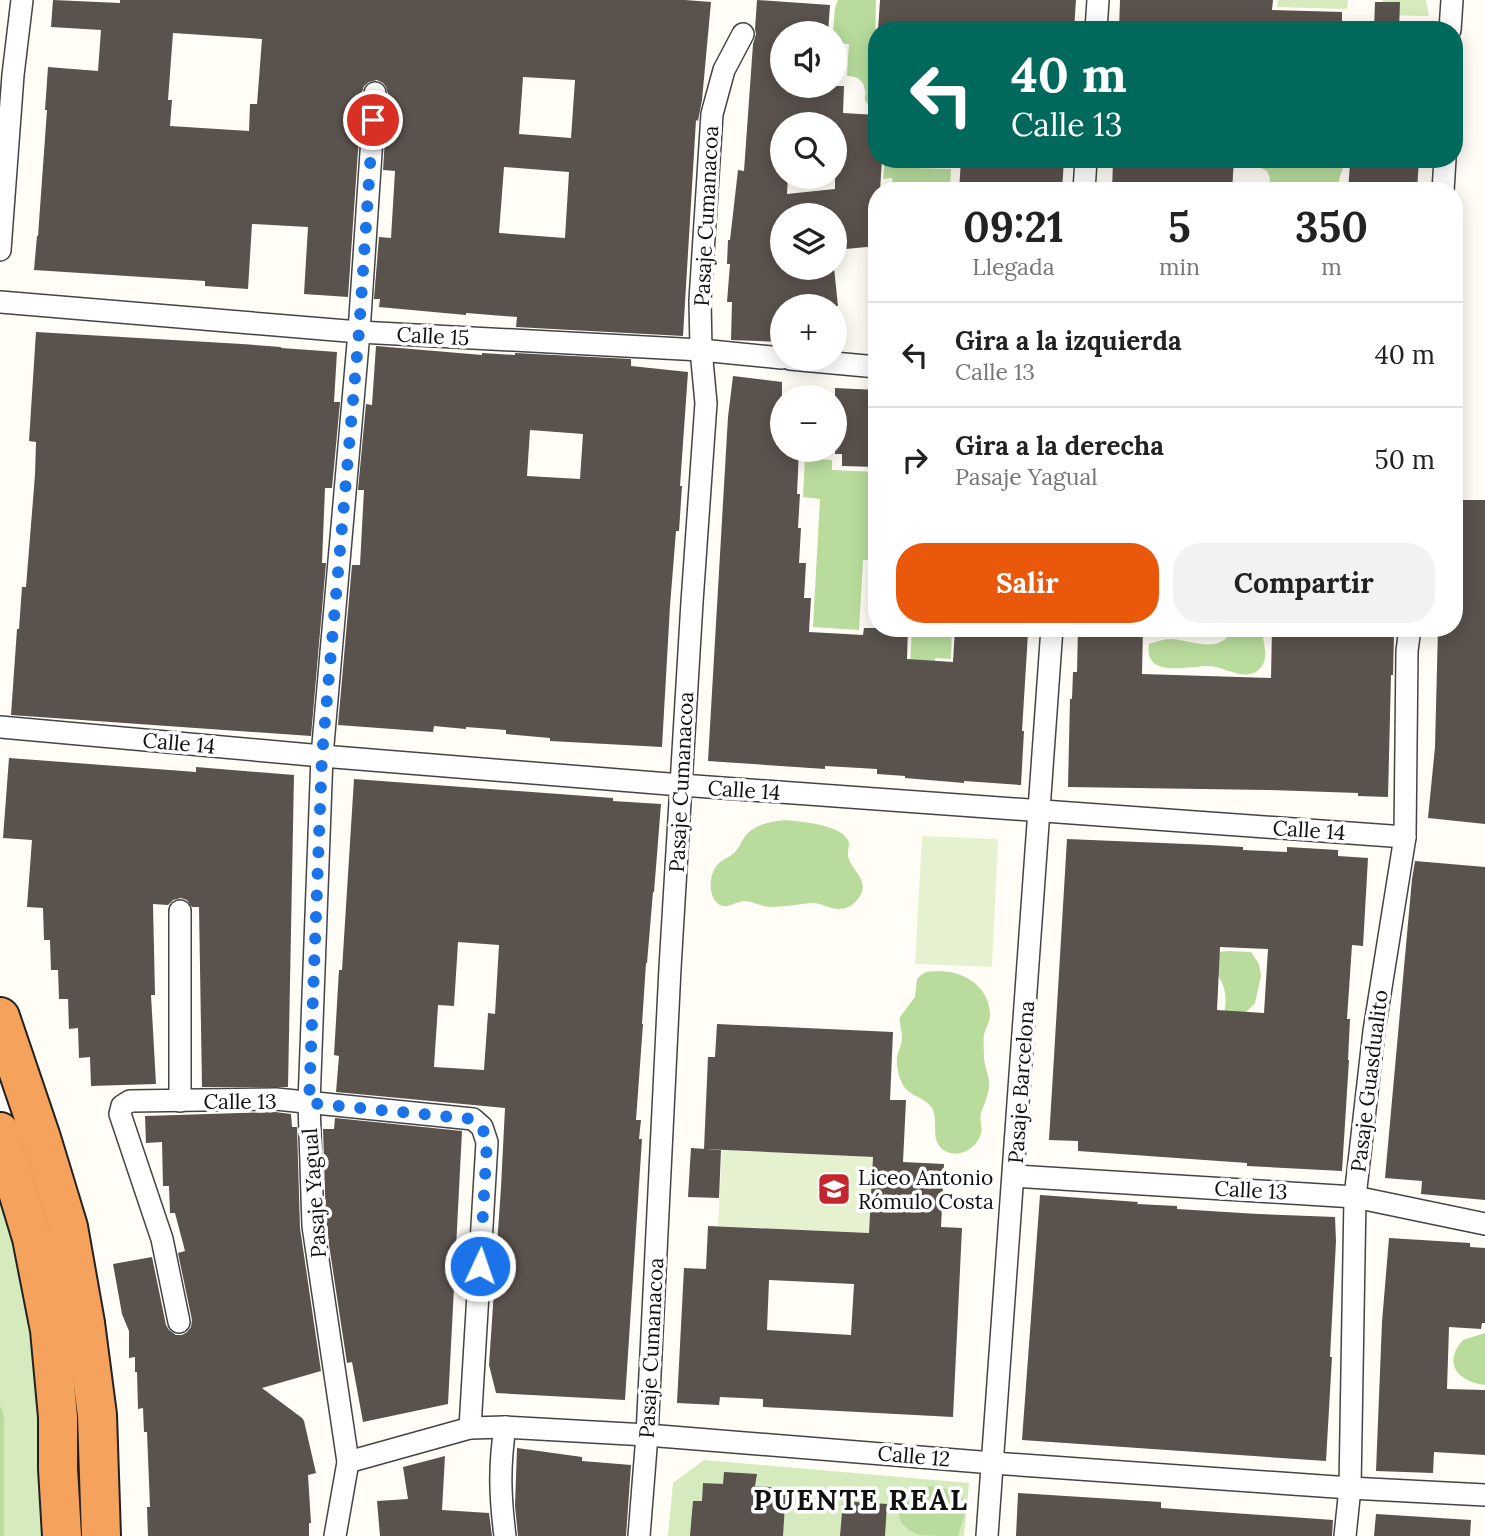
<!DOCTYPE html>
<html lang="es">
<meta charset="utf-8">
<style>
:root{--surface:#fff;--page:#f2f2f2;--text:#222;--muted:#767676;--line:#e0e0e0;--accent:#ea580c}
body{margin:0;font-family:Lora,serif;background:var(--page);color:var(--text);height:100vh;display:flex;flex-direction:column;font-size:26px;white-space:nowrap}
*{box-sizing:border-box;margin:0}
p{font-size:23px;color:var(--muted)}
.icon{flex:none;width:38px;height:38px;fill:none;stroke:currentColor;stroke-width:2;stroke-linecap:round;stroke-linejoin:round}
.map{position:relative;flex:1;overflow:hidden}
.details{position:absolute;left:868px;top:182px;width:595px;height:455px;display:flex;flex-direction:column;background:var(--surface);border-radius:28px;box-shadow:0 4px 18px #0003}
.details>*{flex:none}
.top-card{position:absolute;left:868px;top:21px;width:595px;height:147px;border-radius:28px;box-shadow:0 4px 18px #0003;background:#00695c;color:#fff;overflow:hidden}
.controls{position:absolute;left:770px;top:21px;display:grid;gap:14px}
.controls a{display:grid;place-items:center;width:77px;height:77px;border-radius:50%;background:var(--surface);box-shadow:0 4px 18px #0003;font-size:35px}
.pin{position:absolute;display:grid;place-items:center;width:60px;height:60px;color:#fff;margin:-30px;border:4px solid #fff;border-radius:50%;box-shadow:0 2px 7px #0007}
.me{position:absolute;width:77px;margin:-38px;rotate:3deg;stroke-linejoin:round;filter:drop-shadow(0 0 5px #0008)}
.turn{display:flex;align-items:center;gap:24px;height:147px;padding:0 28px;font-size:32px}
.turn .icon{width:91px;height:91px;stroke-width:2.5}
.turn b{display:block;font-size:49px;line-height:60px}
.eta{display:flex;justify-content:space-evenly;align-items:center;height:119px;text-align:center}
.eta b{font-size:42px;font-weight:800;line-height:49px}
.button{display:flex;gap:14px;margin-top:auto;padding:14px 28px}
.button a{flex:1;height:80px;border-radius:28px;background:var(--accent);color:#fff;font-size:28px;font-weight:800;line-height:80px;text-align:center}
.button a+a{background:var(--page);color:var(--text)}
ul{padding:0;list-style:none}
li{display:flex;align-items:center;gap:21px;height:105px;padding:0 28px;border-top:2px solid var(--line)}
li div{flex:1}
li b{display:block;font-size:26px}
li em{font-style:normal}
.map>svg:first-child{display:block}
</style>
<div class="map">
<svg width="1485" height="1536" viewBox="0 0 1485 1536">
<rect width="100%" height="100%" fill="#fffdf5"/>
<!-- green -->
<g fill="#d5ebbd">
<path d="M1278,0H1348L1347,9L1277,7Z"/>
<path d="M1383,0H1426L1429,16L1382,15Z"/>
<path d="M0,1132L7,1154L62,1536H0Z"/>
<path d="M704,1460L969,1483L964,1536H668L673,1483Z"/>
</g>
<!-- forest -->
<g fill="#b9dc9c">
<path d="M838,0H876L875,46L877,47V109C873,107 869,106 866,102C863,96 867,96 865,90C864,80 856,76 847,76L849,44L835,43V33H833L835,8Z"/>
<path d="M885,159H913L914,168L951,169L950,191H894L892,178L883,179Z"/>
<path d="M1245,159H1346L1340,176L1337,191H1270V178L1267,171L1252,164Z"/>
<path d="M805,458L832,460V470L877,472V560H863L859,630L813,627L820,499L803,497Z"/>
<path d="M912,628H952L951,659L935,658L933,688L909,686Z"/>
<path d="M1233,628H1263C1261,640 1270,655 1262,666C1249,684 1227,668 1211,666C1192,665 1143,680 1149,644C1157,641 1164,639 1172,639C1194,641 1222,655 1233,628Z"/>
<path d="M786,820C800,822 845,824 849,843C849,846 848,850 848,853C847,867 867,876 862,892C860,897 854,905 848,907C833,913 825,903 812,903C798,904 784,907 769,907C760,906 752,901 743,901C737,902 729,907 723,906C707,902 708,874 718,864C723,859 730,857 735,852C740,847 742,839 747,834C756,824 773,821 786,820Z"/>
<path d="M1228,951L1251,952L1259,964L1261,976L1255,1003L1246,1012L1244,1016L1219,1035C1225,1010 1232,992 1214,970L1219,952Z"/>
<path d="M938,971C964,971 989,986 990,1014C990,1022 986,1027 984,1035C983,1041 984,1050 984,1056C984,1067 990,1076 989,1087C988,1096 984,1105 981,1113C979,1120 983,1127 981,1134C976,1150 956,1160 942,1149C930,1138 939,1121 932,1108C926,1098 913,1097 906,1089C900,1083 896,1067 897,1059C898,1051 902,1045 902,1038C902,1030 899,1024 900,1017L915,997L917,979L921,975L926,972Z"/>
<path d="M1485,1333V1385C1458,1382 1442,1363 1463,1340Z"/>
<path d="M0,1406L3,1412L4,1421V1536H0Z"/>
<path d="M927,1486C942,1487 955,1489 965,1502L966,1510L958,1536C946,1536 930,1536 919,1535C913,1533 905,1528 901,1522C897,1514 898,1496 905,1491C912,1486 920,1486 927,1486Z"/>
</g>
<!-- pitch -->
<g fill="#e6f2cf">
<path d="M922,836L998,839L992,967L915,964Z"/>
<path d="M722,1150L873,1157L869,1233L718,1226Z"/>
</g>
<!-- building -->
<g fill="#5a524d" fill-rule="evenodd">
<path d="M53,0L120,3V0H685L711,2L702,100L698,121L696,120L683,336L516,327L517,317L466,313V315L379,307L380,299H374L379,237L391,238L395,171L383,170L388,94L386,87L383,83L377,80L369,82L364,86L362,92L348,297L304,294L308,227L252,224L248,289L205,286V281L34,270L37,236H38L47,110H45L48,67L98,71L101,30L51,27ZM173,33L262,39L257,104H250L249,131L170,126L172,100H168ZM523,77L575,80L571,138L519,134ZM504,167L569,172L565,238L499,233Z"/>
<path d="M757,0L830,5L828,33H782V86H844L843,113L877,115V159H882L880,191H877V246L835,250V215H782V268H834L838,306H782V342L731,340L732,302H727L730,264H727L728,240H730L738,170L744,171L753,44L756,34L755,29ZM782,124H835V189L787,194L788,177H782Z"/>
<path d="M880,0H1076L1074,30H878Z"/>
<path d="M1120,0H1273L1272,10L1342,12V30H1119Z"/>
<path d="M1375,2H1400L1399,30H1374Z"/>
<path d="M961,159H1064L1062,191H959Z"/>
<path d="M1113,159H1234L1232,191H1112Z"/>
<path d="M1356,159H1419L1417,191H1348L1350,164L1356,165Z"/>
<path d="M36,332L242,344L281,347V348L337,352L334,402H340L332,488H325L322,563H326L311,736L11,715L17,629H19L22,587H26L35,475L36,442L29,441Z"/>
<path d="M376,346L482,355V353L515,355V353L631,359V366L688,372L680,486H682L679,531H676L670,606L662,747L550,741V738L506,734V730L466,727V729L434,726L433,732L338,725L352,565H360L364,490H358L366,404L372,405ZM530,430L583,434L580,479L527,476Z"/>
<path d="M733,376L782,382V450H799L797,494H800L798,528H801L799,563H806L804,598H811L809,632L863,635L864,628H908L907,659L953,662L955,628L1028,633L1022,731H1024L1021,785L964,781V783L905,778V776L877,774V769L825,766V769L708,761L728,417Z"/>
<path d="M835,388L877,390L876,467L842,466V454H835Z"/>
<path d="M1454,500H1485V824L1428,818L1435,747L1438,628H1454Z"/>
<path d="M1078,628H1143L1142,674L1271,678L1272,628H1323L1322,632L1394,634L1393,675H1391L1388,797L1358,796V793L1268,790L1068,787L1070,699H1072L1073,672H1077Z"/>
<path d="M9,758L196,772V767L294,775L288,1087H202L199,907H192L187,900L181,898L173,900L168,905L153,904L155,995H151L156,1084L91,1086L90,1057L79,1058L78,1028L69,1029L68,999H59L58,970H51L50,940H44L43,908L27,907L32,840L3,838Z"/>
<path d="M354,779L613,798V801L661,804L654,892H653L647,963H646L642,1024H643L636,1120H641L639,1139H642L625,1400L496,1393L489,1365L501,1187L505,1108L336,1092L339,1056L334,1055L339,970H342ZM458,942L499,945L495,1014L488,1013L484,1070L434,1067L438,1005L454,1006Z"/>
<path d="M1067,839L1210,845L1243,847V850L1287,852V847L1338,850V856L1368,858L1363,946L1352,945L1347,1019H1350L1348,1060H1349L1342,1171L1247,1166V1163L1078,1151V1141L1049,1140ZM1220,947L1268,949L1264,1013L1217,1010Z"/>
<path d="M1415,861L1485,867V1200L1421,1194L1422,1181L1385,1178L1412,879Z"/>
<path d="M717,1024L893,1032L890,1100H906L903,1162L944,1164L941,1227L962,1228L953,1417L763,1407V1399L720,1397L719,1405L677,1403L684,1268L706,1269L708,1226L869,1233L873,1157L704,1149L708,1057H715ZM769,1280L854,1284L851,1335L767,1330Z"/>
<path d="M275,1112L291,1114L292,1127H297L300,1228L321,1371L262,1388L302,1418L304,1421L316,1473L308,1475L311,1523H309V1536H148L147,1507H150L147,1432H144L143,1408L138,1409L137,1372H135V1357L129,1358V1331L122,1314L113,1264L152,1257L166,1325L169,1330L176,1335H182L187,1332L191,1327L192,1320L178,1253L185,1251L175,1213H170L169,1186H163L162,1142L146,1143L145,1116Z"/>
<path d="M335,1118L462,1131L448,1404L363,1422L352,1362L347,1363L326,1225L323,1129H334Z"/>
<path d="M691,1148L721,1150L719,1198L688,1197Z"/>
<path d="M1040,1195L1138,1202L1137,1204L1177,1206V1209L1258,1214L1335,1217L1336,1241L1330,1357H1332L1326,1461L1022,1440Z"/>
<path d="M1389,1238L1470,1243V1247L1485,1248V1323H1482L1481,1329L1449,1327L1447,1389L1485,1390V1455L1434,1452L1433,1473L1376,1471L1382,1322Z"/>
<path d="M517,1448L582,1457V1461L631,1465L626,1536H518L515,1506Z"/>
<path d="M445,1456L442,1510L489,1513L492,1536H380L377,1501L408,1499L403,1467Z"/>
<path d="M724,1472L757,1474L755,1486L786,1488L783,1536H690L693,1501H702L703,1483L723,1484Z"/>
<path d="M1018,1493L1161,1502V1508L1333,1520L1332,1536H1016Z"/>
<path d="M843,1501L887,1504L885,1536H840Z"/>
<path d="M1376,1514L1471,1520L1470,1536H1374Z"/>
</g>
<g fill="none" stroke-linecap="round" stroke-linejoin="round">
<defs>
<g id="street">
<path d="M1096,30L1098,0"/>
<path d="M1450,30L1452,0"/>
<path d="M1084,191L1086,159"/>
<path d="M1443,191L1445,159"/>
<path d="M0,250L13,75L22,0"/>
<path d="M0,302L359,332L701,350L782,358"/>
<path d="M790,359L877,367"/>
<path d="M0,727L322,756L681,785L1405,837"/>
<path d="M180,911V1101"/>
<path d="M1014,1176L1355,1197L1485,1224"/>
<path d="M179,1322L162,1239L120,1114L122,1106L130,1101L276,1099L473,1119L482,1127L487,1142L470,1428"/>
<path d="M505,1427C499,1467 500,1496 505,1536"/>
<path d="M348,1462L470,1428L505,1427L647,1435L993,1463L1350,1488L1485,1495"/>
<path d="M335,1536L348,1462L313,1226L309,1103L322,756L359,332L375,93"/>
<path d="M639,1536L647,1435L670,968L692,602L706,403L701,350L700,300L712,114L724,70L743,34"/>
<path d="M987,1536L1052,628"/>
<path d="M1345,1536L1350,1488L1355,1197L1374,1031L1405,837L1407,651L1410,628"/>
</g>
<g id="highway">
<path d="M0,1017L41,1138L68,1227L85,1323L97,1415L101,1536"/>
<path d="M0,1132L32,1238L50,1330L58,1417V1469L62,1536"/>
</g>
</defs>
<!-- street casing -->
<use href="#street" stroke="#444" stroke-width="24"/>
<!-- highway casing -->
<use href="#highway" stroke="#222" stroke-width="42"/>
<!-- street -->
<use href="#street" stroke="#fff" stroke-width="21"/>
<!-- highway -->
<use href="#highway" stroke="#f5a25d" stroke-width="38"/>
</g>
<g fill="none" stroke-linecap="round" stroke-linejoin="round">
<!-- route -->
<path stroke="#1a73e8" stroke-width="12" stroke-dasharray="0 21.6" d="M373,120L359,332L322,756L309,1103L472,1119L482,1127L487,1142L480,1266"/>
</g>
<!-- icons -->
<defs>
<symbol id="university-square" viewBox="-11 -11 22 22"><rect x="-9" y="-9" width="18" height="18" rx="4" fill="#c4262e" stroke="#fff"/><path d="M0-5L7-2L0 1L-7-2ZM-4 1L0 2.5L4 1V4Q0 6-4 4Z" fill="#fff"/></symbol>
</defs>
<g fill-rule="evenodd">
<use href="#university-square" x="815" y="1170" width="38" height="38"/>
</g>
<g text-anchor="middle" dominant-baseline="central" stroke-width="7" stroke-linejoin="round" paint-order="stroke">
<!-- street labels -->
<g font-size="21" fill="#111" stroke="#fff">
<text transform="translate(706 216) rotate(-87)">Pasaje Cumanacoa</text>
<text transform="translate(433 336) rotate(3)">Calle 15</text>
<text transform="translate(179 743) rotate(5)">Calle 14</text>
<text transform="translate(681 782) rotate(-87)">Pasaje Cumanacoa</text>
<text transform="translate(744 790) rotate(4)">Calle 14</text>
<text transform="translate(1309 830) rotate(4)">Calle 14</text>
<text transform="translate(1369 1081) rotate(-83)">Pasaje Guasdualito</text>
<text transform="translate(1021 1082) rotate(-86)">Pasaje Barcelona</text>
<text x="240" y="1101">Calle 13</text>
<text transform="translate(1251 1190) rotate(3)">Calle 13</text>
<text transform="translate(314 1193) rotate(-94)">Pasaje Yagual</text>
<text transform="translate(651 1348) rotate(-87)">Pasaje Cumanacoa</text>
<text transform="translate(914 1456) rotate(5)">Calle 12</text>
</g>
<!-- poi labels -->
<g font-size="21" fill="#111" stroke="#fff" text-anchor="start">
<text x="858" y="1177">Liceo Antonio<tspan x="858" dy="24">Rómulo Costa</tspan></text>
</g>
<!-- district labels -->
<g font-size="28" font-weight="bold" letter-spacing="2" fill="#111" stroke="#fff">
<text x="861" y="1500">PUENTE REAL</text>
</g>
</g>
</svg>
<div class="controls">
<a><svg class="icon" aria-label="sound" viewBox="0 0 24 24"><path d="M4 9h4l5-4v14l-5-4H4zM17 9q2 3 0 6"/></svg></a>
<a><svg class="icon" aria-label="search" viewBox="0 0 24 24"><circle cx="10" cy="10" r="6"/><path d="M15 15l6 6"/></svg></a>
<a><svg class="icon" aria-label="layers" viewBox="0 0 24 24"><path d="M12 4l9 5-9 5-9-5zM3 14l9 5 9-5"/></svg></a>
<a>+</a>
<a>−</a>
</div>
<div class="pin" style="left:373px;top:120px;background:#d93025"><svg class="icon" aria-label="arrive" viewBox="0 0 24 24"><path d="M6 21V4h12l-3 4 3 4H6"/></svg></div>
<svg class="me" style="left:480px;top:1266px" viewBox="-20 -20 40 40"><circle r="17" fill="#1a73e8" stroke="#fff" stroke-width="3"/><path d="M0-11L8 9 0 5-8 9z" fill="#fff"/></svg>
<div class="top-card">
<div class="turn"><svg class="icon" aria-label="left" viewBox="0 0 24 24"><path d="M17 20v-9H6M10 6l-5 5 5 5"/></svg><div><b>40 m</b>Calle 13</div></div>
</div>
<section class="details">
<div class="eta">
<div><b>09:21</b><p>Llegada</p></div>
<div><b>5</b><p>min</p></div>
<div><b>350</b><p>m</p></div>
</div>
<ul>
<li><svg class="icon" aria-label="left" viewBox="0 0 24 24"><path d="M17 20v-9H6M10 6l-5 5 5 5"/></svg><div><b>Gira a la izquierda</b><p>Calle 13</p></div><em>40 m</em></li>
<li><svg class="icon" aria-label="right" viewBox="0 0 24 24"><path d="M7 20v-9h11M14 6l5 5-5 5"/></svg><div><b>Gira a la derecha</b><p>Pasaje Yagual</p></div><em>50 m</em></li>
</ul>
<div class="button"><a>Salir</a><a>Compartir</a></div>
</section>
</div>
